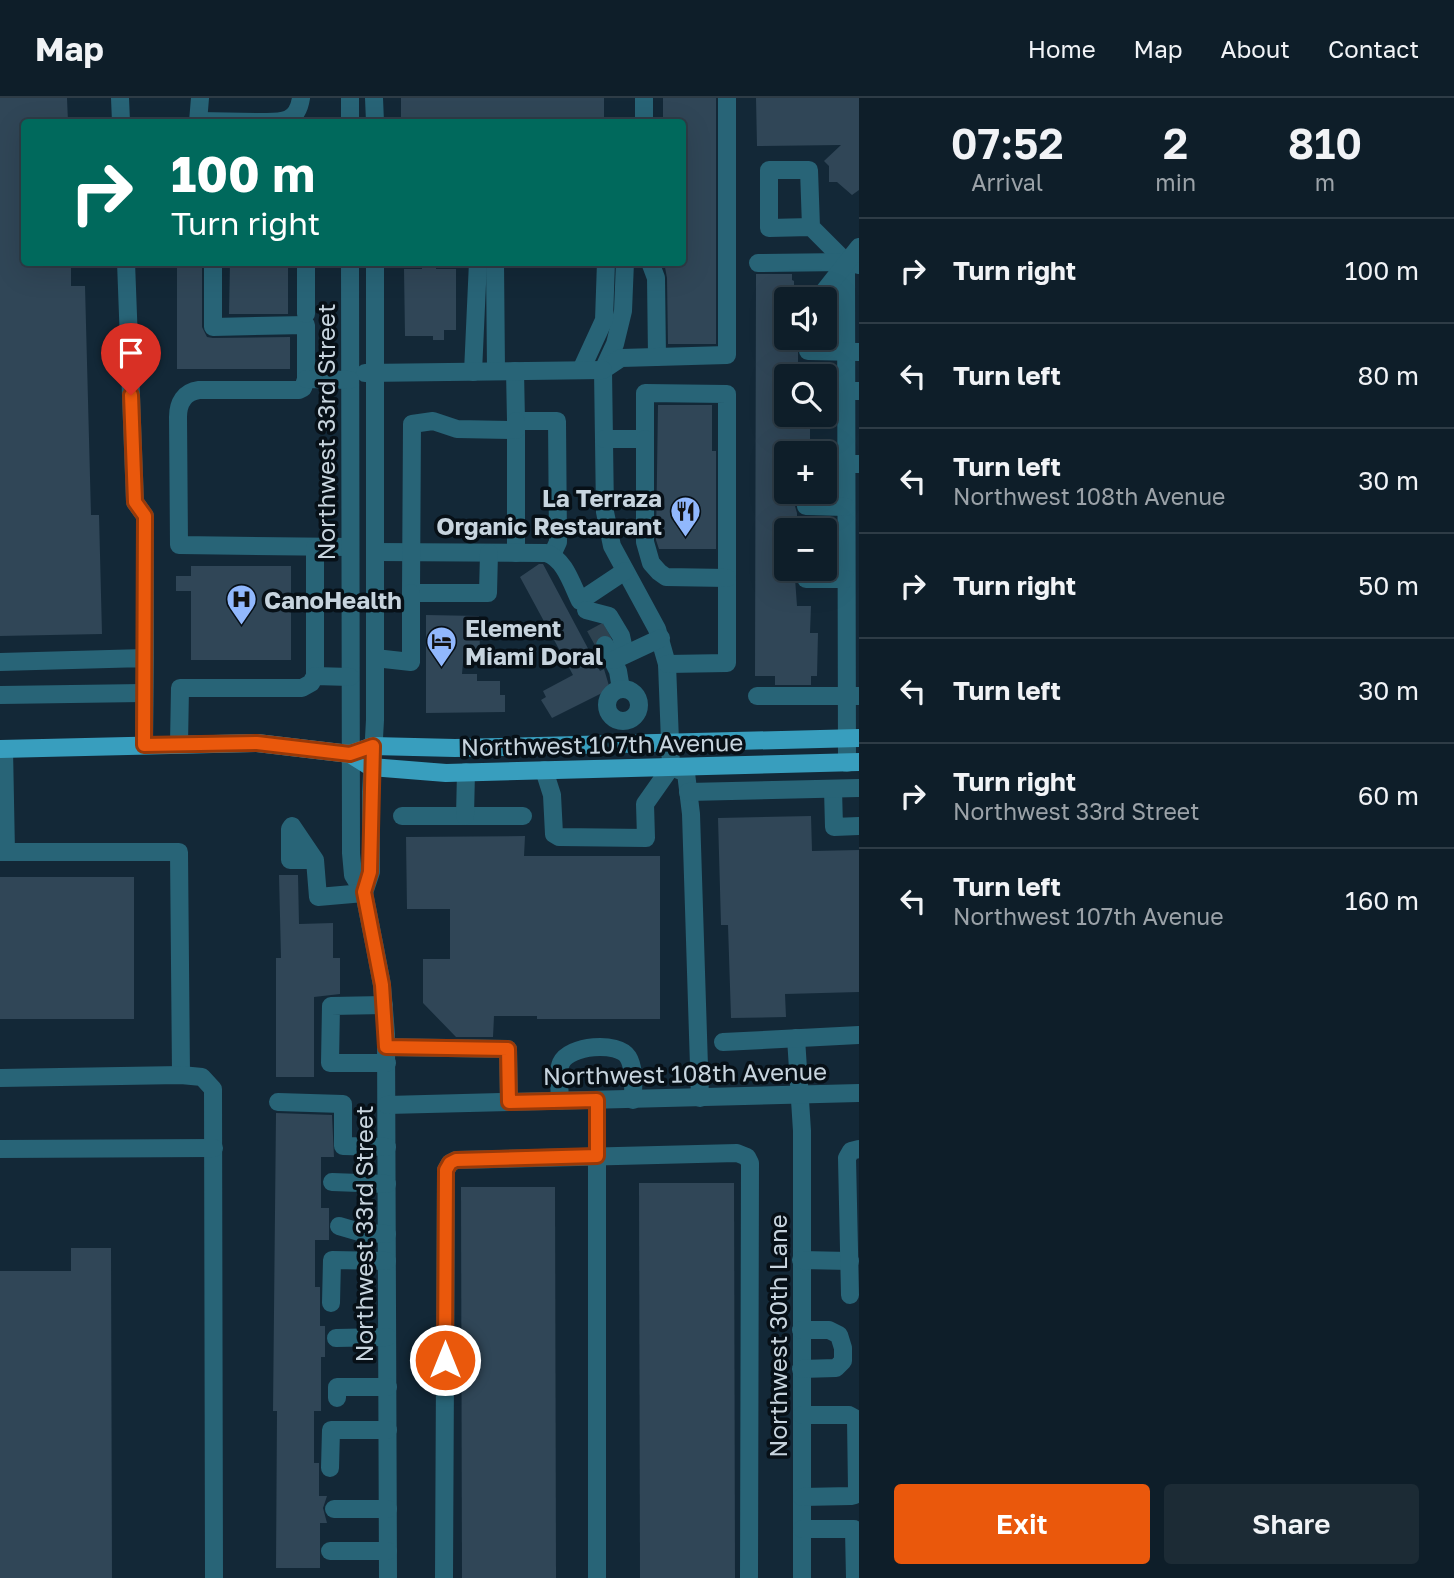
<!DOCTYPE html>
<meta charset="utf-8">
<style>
:root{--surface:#0e1e29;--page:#1c2b35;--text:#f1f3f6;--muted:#9ba2a8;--line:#2e3c46;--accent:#ea580c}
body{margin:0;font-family:"Golos Text",sans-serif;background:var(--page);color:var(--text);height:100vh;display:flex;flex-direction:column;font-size:26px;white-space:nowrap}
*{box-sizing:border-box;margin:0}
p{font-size:23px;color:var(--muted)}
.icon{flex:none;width:38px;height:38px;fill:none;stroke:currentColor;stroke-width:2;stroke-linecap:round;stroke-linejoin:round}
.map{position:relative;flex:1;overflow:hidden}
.side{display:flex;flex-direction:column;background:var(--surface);width:595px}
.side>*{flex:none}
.top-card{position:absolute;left:21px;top:21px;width:665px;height:147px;border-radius:7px;box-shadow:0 7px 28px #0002,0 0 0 2px var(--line);background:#00695c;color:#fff;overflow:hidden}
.tools{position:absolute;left:774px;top:189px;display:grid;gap:14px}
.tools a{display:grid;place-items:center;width:63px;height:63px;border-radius:7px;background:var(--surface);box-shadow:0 7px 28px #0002,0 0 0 2px var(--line);font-size:35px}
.pin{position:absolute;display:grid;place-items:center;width:60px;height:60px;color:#fff;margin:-72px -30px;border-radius:50% 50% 50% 0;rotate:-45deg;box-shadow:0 0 7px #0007}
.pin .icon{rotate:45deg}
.me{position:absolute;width:77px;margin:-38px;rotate:0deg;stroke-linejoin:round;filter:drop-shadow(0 0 5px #0008)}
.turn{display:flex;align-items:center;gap:24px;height:147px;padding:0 35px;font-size:32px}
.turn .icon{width:91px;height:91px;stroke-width:2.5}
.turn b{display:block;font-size:49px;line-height:60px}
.eta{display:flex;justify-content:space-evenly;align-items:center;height:119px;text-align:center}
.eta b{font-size:42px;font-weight:600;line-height:49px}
.button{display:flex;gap:14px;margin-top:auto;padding:14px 35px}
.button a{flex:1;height:80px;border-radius:7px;background:var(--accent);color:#fff;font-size:28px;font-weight:600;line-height:80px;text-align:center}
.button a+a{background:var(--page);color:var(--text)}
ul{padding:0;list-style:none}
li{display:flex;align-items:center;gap:21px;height:105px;padding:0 35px;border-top:2px solid var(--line)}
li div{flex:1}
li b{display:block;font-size:26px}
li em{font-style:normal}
header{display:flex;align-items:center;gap:42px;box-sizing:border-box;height:98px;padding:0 35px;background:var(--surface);border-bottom:2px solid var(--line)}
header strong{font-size:33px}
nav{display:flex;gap:38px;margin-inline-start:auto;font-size:24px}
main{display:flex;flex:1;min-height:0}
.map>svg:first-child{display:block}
</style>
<header>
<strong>Map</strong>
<nav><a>Home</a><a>Map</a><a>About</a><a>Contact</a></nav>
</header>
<main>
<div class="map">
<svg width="859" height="1480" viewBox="0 0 859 1480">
<rect width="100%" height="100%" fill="#132837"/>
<!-- building -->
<g fill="#304657">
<path d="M0,0H67L68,24H24V164H71V188H85L91,417H99L102,536L0,538Z"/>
<rect x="401" y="0" width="203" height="24"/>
<path d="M663,0H716V246H668L667,180L664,164H682V24H663Z"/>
<path d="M756,0H859V92L852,97L837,84H829V68L824,63L841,47L757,48Z"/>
<path d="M177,164H202V229L207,239L213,240L290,239V271H177Z"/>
<path d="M230,164H288V216H229Z"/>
<path d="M422,164H436V171H456V232H444V242H433V238H405L404,171H422Z"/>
<path d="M756,176H792V182L794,183V201H786V240H798V267H786V317H810V344H797V355H786V394H797L795,408L797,415V432H786V471H797L795,480L797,508H811L810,535H818L817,578H811V587H775V578H755Z"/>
<path d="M658,307H712V353H716V451H659L656,442Z"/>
<path d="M539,466H543L600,573L604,571L610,591L552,620L541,602L546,599L543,593L573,577L520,479Z"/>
<path d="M191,468H291V562H191V493H176V478H191Z"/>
<path d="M426,517L479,518L480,552L464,553L462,576H477V583H500V597H505V614L426,615Z"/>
<path d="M811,718L812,753L859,752V894L785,896L786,919L731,920L728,827H721L718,720Z"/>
<path d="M525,738L524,758H660V921H537V918H494L493,939H456L423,905V861H450V811H407L406,739Z"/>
<path d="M279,777H298L299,826L333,825V860H340V896L314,899V979H276V860H281Z"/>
<rect x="0" y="779" width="134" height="142"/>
<path d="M276,1015L332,1017L334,1059H321V1110H329V1142H315V1189H320V1228H325V1259H321V1313H314V1365H319V1398H327L323,1410L327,1425H320V1470H276L277,1313H273Z"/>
<path d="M639,1085H734L735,1480H640Z"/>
<path d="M461,1089H555L556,1480H462Z"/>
<path d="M71,1150H111L112,1480H0V1173H71Z"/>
</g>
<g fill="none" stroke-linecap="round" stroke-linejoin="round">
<!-- minor-tunnel -->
<path stroke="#2e4250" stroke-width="18" stroke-dasharray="18 9" stroke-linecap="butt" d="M595,529L605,547"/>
<!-- minor -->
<g stroke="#286477" stroke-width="18">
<path d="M120,0L121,24"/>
<path d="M374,0L375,24"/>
<path d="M199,23L258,24"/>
<path d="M198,24L200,0"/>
<path d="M258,24C279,24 297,27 301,0"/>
<path d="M350,24V0"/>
<path d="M644,24V0"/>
<path d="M811,129L769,130V72H809L811,129L846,164L847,665"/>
<path d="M126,164L135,404L145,418V560"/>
<path d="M213,164V229L306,227V281L303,290L299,292H199C184,294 178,305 178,319L179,447L350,449"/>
<path d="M306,164V216"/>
<path d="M350,164L351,755L353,777L364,795L375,850L382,887L386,936L388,1480"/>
<path d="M495,164L496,273"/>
<path d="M625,164L623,213L615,246L603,272L605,414L612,448L657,531L667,566L671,669"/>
<path d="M650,164L656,180L657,259"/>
<path d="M758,165L846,164L859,167"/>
<path d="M818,201L859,149"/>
<path d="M808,253L859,254"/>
<path d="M581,272L604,222L606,164"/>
<path d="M603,272L621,260L727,257V0"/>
<path d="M515,273L516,323H557L558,444L552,457"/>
<path d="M473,274L478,164"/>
<path d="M365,275L603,272"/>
<path d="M306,281L350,282"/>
<path d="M824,293H859"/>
<path d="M516,332V455"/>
<path d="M604,341H645V295L727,296V565L667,566"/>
<path d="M645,341V444L651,465L659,474L666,479L727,480"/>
<path d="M824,366H859"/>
<path d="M806,408L846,409"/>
<path d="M375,454L546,455C565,461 572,487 580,503L625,473"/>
<path d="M489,455L488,495H411L412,326L433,323L457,331L516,332V323"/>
<path d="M806,481H846"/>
<path d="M586,512L609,518L621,538L625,556"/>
<path d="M605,547L618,573L621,591"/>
<path d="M375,560L411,564V495"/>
<path d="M614,562L661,540"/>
<path d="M0,564L145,560L144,647"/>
<path d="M315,578V449"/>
<circle cx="623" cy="607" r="16"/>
<path d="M0,597L143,595"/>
<path d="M757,598H859"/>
<path d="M179,646L180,590H302L311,585L315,578L350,579"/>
<path d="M4,651L6,754"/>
<path d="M671,669L686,675L691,716L700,1000"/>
<path d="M544,672L552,697L554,736L559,739L646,740L645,706L671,669"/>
<path d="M833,691L834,729L859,728"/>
<path d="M688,694L859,690"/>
<path d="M402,718H523"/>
<path d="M465,718L466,674"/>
<path d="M0,754H179L181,977"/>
<path d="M315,762H290V731L292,728L315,762L318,799L364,795"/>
<path d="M364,795L371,774V694L375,622V164"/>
<path d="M384,907L331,908L330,965H387"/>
<path d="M796,940L802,1033V1480"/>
<path d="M723,944L859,937"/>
<path d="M386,949L508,951L509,1004"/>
<path d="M0,980L181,977L202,979L213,991L214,1480"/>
<path d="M560,1003C560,992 557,974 561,965C569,947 618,943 628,959C635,970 633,989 633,1002"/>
<path d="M278,1004L343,1006V1048L387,1049"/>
<path d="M387,1007L859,995"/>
<path d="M0,1051L214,1050"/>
<path d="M332,1084L387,1086"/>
<path d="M339,1128L363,1135L387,1136"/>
<path d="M801,1162L850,1163"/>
<path d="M850,1197L847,1060L851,1053L859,1051"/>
<path d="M331,1205L332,1162L387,1163"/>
<path d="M801,1232H829L839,1237L843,1250V1263L836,1270L801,1271"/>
<path d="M336,1240L387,1239"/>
<path d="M337,1300V1289H388"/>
<path d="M802,1317H849L856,1321L857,1392L855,1397L851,1398L802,1399"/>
<path d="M330,1370L331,1332H388"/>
<path d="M334,1411H388"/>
<path d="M802,1431H854L855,1480"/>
<path d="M330,1453H388"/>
<path d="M444,1480L446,1072L450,1065L456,1062L737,1055L747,1059L750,1065L749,1480"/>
<path d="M597,1480V1002"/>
</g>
<!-- major -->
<g stroke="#389ebe" stroke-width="18">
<path d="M0,651L257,645L350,656L371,669L446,675L859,664"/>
<path d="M350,656L373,648L455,650L859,640"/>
</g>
</g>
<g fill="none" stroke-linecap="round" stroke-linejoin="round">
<defs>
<path id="route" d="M131,297L135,404L145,418L144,647L257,645L350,656L373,648L370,774L364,794L382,887L386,949L508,951L509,1004L597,1002V1058L456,1062L450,1065L446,1072L445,1262"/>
</defs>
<!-- route casing -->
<use href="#route" stroke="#983908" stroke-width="18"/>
<!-- route -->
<use href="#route" stroke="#ea580c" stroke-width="12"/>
</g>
<!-- icons -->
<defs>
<symbol id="restaurant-pin" viewBox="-11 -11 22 30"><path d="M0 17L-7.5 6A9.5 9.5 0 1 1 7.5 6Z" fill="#91b8fd" stroke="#071017"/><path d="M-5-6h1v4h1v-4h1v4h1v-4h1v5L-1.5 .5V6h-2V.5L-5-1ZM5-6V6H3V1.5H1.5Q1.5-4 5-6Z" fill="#111"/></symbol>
<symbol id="hospital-pin" viewBox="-11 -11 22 30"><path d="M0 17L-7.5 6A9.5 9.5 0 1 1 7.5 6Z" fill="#91b8fd" stroke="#071017"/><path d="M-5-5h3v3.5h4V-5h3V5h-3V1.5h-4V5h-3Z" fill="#111"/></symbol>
<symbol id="hotel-pin" viewBox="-11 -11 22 30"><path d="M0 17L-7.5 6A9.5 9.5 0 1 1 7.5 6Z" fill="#91b8fd" stroke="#071017"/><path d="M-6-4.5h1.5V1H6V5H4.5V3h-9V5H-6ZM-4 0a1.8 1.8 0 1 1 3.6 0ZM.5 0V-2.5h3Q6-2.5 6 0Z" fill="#111"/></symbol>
</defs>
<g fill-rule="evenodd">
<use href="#restaurant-pin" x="668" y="396" width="35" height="47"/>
<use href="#hospital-pin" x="224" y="484" width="35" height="47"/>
<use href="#hotel-pin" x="424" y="526" width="35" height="47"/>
</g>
<g text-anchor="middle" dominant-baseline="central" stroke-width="7" stroke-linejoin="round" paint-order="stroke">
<!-- street labels -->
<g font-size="24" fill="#c7d4de" stroke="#071017">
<text transform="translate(325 334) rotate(-90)">Northwest 33rd Street</text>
<text transform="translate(602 646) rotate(-1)">Northwest 107th Avenue</text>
<text transform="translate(685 975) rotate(-1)">Northwest 108th Avenue</text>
<text transform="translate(363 1136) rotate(-90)">Northwest 33rd Street</text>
<text transform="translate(777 1238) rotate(-90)">Northwest 30th Lane</text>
</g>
<!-- poi labels -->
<g font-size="24" font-weight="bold" fill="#c7d4de" stroke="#071017" text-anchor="start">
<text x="662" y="399" text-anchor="end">La Terraza<tspan x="662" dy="28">Organic Restaurant</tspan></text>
<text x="264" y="501">CanoHealth</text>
<text x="465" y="529">Element<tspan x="465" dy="28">Miami Doral</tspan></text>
</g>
</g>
</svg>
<div class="tools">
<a><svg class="icon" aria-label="sound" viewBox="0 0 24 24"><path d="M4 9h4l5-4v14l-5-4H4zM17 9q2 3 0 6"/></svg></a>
<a><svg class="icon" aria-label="search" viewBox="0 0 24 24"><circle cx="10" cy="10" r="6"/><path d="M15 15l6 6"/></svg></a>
<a>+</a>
<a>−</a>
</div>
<div class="pin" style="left:131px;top:297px;background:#d93025"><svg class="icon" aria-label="arrive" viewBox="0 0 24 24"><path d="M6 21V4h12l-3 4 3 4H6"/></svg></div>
<svg class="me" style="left:445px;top:1262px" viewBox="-20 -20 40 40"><circle r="17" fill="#ea580c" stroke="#fff" stroke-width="3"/><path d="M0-11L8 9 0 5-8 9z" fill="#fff"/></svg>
<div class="top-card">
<div class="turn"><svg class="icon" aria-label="right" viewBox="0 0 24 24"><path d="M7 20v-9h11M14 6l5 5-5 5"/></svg><div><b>100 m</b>Turn right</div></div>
</div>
</div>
<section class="side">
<div class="eta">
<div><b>07:52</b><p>Arrival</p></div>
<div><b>2</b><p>min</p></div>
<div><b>810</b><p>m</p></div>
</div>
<ul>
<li><svg class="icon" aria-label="right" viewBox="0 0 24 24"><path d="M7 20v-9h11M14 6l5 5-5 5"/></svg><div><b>Turn right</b></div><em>100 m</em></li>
<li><svg class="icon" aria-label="left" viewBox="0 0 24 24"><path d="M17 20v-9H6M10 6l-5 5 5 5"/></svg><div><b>Turn left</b></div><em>80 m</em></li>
<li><svg class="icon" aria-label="left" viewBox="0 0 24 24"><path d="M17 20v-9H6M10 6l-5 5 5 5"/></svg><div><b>Turn left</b><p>Northwest 108th Avenue</p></div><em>30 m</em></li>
<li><svg class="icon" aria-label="right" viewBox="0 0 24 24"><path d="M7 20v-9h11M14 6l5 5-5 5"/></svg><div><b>Turn right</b></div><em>50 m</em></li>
<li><svg class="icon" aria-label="left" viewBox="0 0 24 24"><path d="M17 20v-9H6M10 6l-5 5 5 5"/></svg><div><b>Turn left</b></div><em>30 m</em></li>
<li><svg class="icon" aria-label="right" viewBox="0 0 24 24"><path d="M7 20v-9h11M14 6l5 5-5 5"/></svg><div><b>Turn right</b><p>Northwest 33rd Street</p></div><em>60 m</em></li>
<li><svg class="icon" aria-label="left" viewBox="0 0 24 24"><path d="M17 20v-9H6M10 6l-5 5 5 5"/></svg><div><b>Turn left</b><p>Northwest 107th Avenue</p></div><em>160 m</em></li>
</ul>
<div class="button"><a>Exit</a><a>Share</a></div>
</section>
</main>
